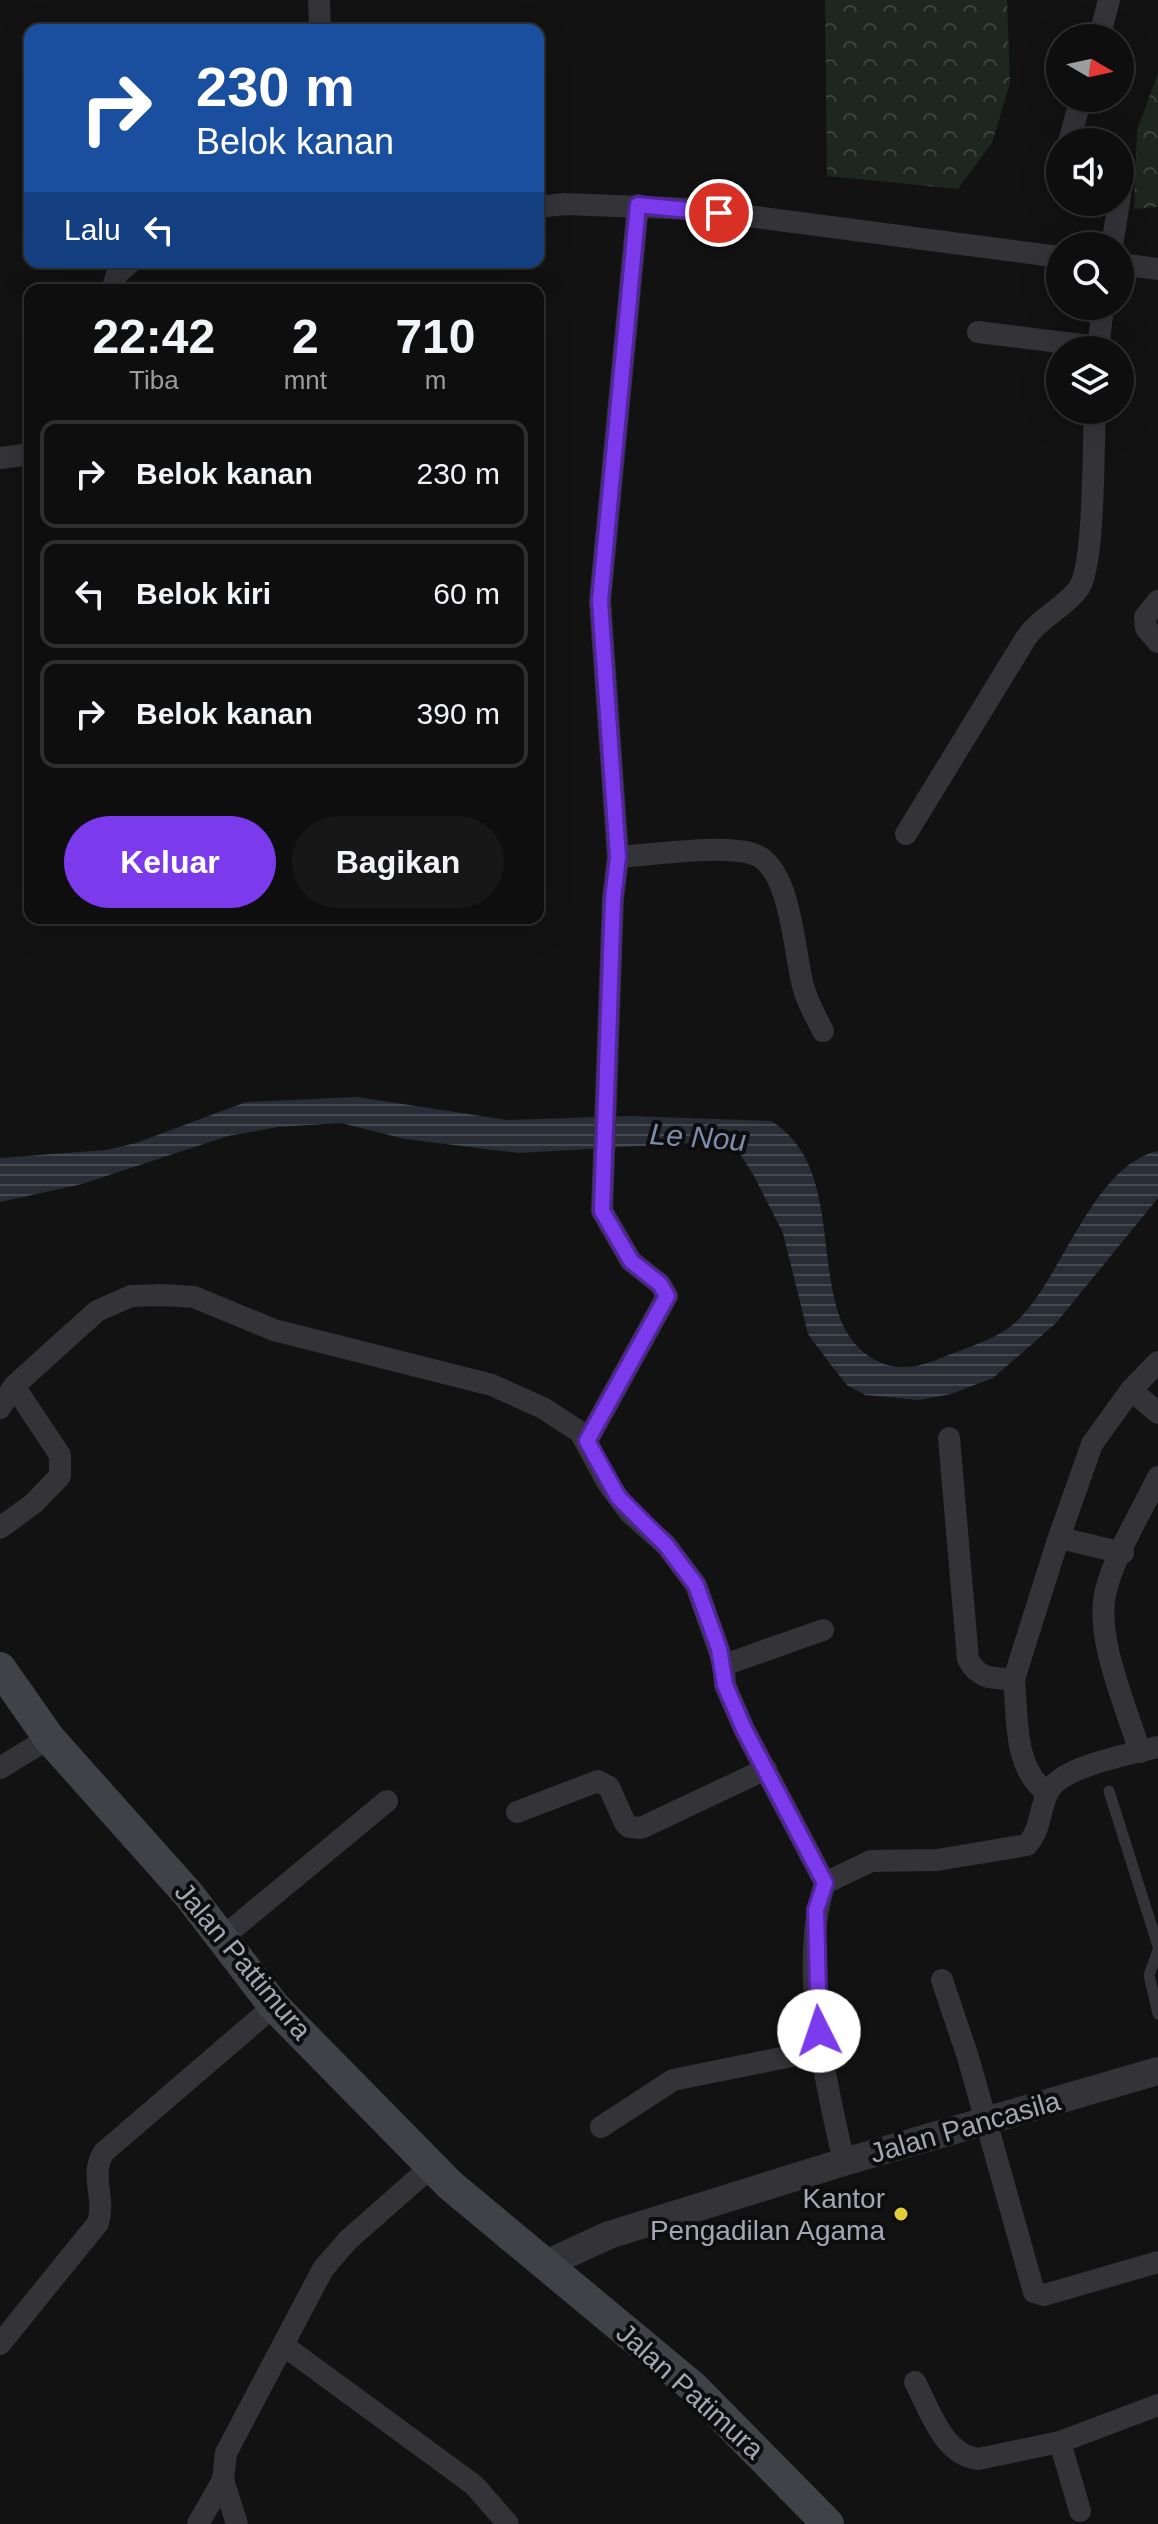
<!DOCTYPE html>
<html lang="id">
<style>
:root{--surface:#0e0e0e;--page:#171717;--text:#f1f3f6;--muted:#9b9c9e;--line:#2e2e2e;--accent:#7c3aed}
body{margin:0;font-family:Arial,sans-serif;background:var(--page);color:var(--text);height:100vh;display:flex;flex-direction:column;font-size:30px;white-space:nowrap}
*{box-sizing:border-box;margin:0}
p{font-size:26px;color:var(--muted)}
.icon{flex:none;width:44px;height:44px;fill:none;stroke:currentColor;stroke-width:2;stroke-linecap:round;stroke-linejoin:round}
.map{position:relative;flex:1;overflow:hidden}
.details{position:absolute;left:24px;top:284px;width:520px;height:640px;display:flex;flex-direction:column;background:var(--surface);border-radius:16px;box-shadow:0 8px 32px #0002,0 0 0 2px var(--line)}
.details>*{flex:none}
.hud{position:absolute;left:24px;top:24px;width:520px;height:244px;border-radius:16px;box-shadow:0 8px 32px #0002,0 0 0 2px var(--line);background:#1a4fa0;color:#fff;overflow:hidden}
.needle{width:52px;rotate:99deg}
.tools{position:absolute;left:1046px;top:24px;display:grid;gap:16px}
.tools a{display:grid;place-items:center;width:88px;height:88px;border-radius:50%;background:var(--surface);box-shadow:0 8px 32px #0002,0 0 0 2px var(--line);font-size:40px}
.pin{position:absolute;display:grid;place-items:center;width:68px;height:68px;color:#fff;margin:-34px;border:4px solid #fff;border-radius:50%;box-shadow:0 2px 8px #0007}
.me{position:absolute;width:88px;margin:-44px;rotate:356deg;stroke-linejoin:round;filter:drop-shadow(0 0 6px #0008)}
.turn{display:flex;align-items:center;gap:28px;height:168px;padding:0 40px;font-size:36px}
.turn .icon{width:104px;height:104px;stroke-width:2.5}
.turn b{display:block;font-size:56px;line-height:68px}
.then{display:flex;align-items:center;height:76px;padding:0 40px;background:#0003;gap:16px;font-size:30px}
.eta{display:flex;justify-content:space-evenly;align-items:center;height:136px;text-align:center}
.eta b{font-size:48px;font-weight:600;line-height:56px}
.button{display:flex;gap:16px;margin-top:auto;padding:16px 40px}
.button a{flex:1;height:92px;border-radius:48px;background:var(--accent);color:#fff;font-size:32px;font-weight:600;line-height:92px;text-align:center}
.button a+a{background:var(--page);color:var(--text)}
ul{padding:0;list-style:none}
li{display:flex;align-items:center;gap:24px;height:108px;margin:0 16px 12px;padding:0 24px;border:4px solid var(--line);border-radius:16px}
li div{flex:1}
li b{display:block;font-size:30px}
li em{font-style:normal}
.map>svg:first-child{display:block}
</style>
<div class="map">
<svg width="1158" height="2524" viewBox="0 0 1158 2524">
<defs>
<pattern id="forest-crowns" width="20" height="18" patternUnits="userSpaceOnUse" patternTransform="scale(2)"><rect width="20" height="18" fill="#1e2620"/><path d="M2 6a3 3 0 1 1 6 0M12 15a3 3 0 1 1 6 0" fill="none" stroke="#3c423e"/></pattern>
<pattern id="water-rules" width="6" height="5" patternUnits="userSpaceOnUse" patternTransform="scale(2)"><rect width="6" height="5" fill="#292e36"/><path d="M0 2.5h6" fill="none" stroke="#454951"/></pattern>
</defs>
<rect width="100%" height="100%" fill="#121213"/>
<!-- forest -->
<g fill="url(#forest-crowns)">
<path d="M825,0H1007L1010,83L992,143L958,189L827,176Z"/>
<path d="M1158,73V207L1134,209L1137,130Z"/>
</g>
<!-- water -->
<path fill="url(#water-rules)" d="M357,1097L507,1120L629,1116L771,1121C849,1168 807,1296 858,1347C882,1372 911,1371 941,1358C965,1348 999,1339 1017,1321C1063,1277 1093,1165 1158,1151V1198L1056,1323L993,1378L951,1394L919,1400L865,1395L847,1385L831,1365L808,1334L783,1233L754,1176L740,1154L709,1142L519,1153L405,1139L341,1123L278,1127L228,1136L82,1184L0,1202V1158L106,1150L136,1143L246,1102Z"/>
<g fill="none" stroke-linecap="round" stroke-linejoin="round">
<!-- service -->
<g stroke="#333338" stroke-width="11">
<path d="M1109,1791L1158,1946"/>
<path d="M1158,1950L1149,1975L1158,2014"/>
</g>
<!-- minor -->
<g stroke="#333338" stroke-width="22">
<path d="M319,0L320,30"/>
<path d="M1099,38L1109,0"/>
<path d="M1069,142L1081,98"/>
<path d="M538,207L565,204L694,209L1060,257"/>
<path d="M1112,246L1120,195"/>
<path d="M1120,264L1158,269"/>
<path d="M112,290L117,274L131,262"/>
<path d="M978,332L1098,347"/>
<path d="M1098,350L1103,306"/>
<path d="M0,458L30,454"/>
<path d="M1158,601L1145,617L1146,628L1158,642"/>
<path d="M906,834L1026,638C1040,617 1065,608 1079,588C1095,564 1093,445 1095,410"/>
<path d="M618,857C653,855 722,844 753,854C791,865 794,953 803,986C807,1002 816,1017 823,1031"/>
<path d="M1131,1390L1158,1413"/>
<path d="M0,1408L14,1386L97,1311L131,1296L163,1295L194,1297L274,1330L492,1385L543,1408L580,1432L607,1482L629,1512L666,1545L696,1585L724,1665L725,1685L744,1729L825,1883C798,1963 825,2081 844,2162"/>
<path d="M949,1438L968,1659C979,1680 992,1678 1014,1679C1018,1720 1013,1767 1047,1793"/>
<path d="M587,1441L667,1296L660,1284L631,1261L602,1211L613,899L618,857L600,601L638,205"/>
<path d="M0,1528L34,1503L60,1476V1455L14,1386"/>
<path d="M1057,1543L1092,1444L1131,1390L1158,1362"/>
<path d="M724,1665L823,1630"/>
<path d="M1014,1679L1057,1543L1064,1539L1123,1553"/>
<path d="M1140,1752C1126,1706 1094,1636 1106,1590C1115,1554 1142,1511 1158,1477"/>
<path d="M0,1768L49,1738"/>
<path d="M517,1812L598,1781L609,1787L625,1823L629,1827L641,1828L766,1769"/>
<path d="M825,1883L871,1861L937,1860L1027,1845C1041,1830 1039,1810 1048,1792C1061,1766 1131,1754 1158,1747"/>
<path d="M223,1937L387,1801"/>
<path d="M942,1980L968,2057L1034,2292L1044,2295L1158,2262"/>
<path d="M601,2127L673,2080L821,2050"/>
<path d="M0,2344L98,2223C106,2197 89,2175 104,2152L274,2006"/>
<path d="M283,2345L474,2485L508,2524"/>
<path d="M915,2382C930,2410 943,2455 978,2459L1060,2442L1158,2405"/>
<path d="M1060,2442L1080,2511"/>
<path d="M198,2524L223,2480"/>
<path d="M237,2524L223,2480L226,2453L323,2269L348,2240L432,2166"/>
</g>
<!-- tertiary -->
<path stroke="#333338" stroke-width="28" d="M546,2264L609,2235L844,2162L1158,2071"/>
<!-- secondary -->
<path stroke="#414248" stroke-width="32" d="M0,1668L49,1738L189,1895L274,2006L450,2185L693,2387L828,2524"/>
</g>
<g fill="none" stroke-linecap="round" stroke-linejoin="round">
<defs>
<path id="route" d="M719,213L638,205L600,601L618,857L613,899L602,1211L631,1261L660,1284L667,1296L587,1441L618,1497L666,1545L696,1585L719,1649L725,1685L744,1729L825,1883L816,1910L819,2031"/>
</defs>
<!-- route casing -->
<use href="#route" stroke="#51269a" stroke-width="20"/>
<!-- route -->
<use href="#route" stroke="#7c3aed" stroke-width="14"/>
</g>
<!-- markers -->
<circle fill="#e3ce3a" stroke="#0d0d0e" stroke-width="3" cx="901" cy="2214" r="8"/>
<g text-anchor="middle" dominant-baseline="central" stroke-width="8" stroke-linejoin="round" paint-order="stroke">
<!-- street labels -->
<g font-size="28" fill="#a4a6b3" stroke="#0d0d0e">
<text transform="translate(243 1961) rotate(50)">Jalan Pattimura</text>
<text transform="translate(965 2127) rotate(-16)">Jalan Pancasila</text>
<text transform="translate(690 2391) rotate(42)">Jalan Patimura</text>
</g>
<!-- poi labels -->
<g font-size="28" fill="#a4a6b3" stroke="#0d0d0e" text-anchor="end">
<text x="885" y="2198">Kantor<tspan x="885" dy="32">Pengadilan Agama</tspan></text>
</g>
<!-- water labels -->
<g font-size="30" font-style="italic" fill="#7d8cac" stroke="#0d0d0e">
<text transform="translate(698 1137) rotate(4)">Le Nou</text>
</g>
</g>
</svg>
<div class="tools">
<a><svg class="needle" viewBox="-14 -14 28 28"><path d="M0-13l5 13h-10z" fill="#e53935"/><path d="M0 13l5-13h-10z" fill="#9b9c9e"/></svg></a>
<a><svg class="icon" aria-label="sound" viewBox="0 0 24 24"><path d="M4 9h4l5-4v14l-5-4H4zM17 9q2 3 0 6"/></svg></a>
<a><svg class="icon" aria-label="search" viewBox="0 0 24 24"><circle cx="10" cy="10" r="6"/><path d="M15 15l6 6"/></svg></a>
<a><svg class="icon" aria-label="layers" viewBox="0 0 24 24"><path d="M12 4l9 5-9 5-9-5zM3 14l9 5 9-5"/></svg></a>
</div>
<div class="pin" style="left:719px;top:213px;background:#d93025"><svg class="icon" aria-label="arrive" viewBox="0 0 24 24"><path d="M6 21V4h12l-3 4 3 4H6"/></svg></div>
<svg class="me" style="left:819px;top:2031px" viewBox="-20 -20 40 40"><circle r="19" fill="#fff"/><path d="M0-13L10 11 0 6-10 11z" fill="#7c3aed"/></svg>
<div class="hud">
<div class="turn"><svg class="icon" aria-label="right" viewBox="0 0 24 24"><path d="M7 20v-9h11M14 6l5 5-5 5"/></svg><div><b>230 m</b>Belok kanan</div></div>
<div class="then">Lalu<svg class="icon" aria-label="left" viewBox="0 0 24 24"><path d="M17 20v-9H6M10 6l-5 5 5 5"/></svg></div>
</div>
<section class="details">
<div class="eta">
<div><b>22:42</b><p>Tiba</p></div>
<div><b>2</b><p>mnt</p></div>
<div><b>710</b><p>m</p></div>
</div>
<ul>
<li><svg class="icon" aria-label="right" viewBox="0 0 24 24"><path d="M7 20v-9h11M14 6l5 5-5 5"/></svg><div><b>Belok kanan</b></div><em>230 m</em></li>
<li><svg class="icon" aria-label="left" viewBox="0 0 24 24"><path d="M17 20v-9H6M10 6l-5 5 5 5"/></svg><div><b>Belok kiri</b></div><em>60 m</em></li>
<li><svg class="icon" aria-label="right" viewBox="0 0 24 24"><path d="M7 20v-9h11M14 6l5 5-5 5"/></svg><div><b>Belok kanan</b></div><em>390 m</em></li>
</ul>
<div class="button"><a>Keluar</a><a>Bagikan</a></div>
</section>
</div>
